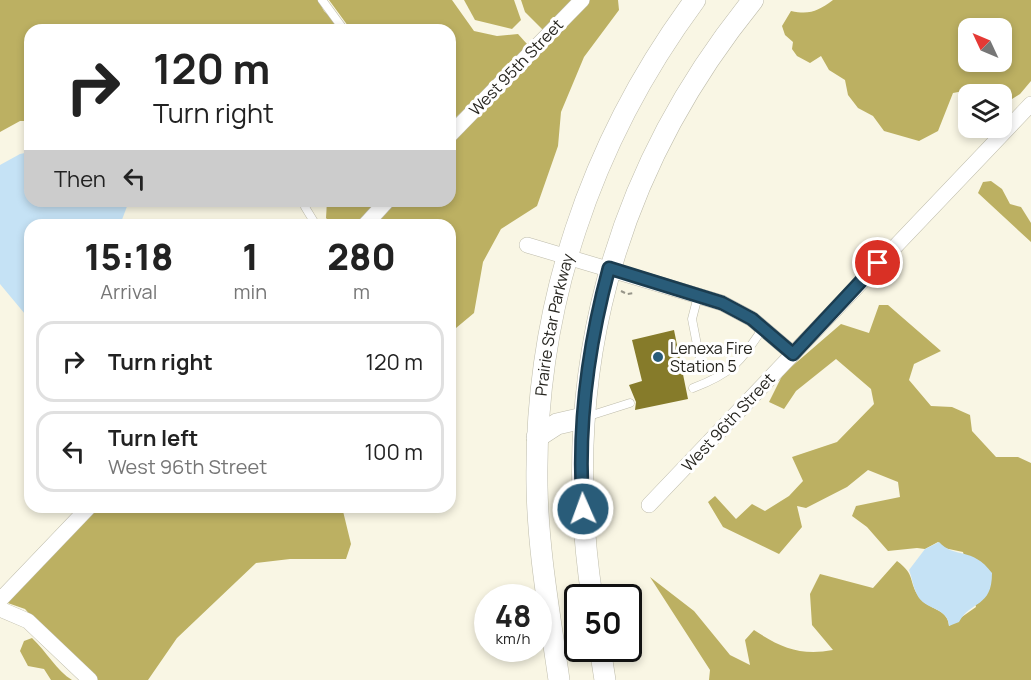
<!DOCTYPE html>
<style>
:root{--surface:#fff;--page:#f2f2f2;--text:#222;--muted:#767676;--line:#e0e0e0}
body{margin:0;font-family:Manrope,sans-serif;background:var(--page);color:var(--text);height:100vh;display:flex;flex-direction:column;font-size:22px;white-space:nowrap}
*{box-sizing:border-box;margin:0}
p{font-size:20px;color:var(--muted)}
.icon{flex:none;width:33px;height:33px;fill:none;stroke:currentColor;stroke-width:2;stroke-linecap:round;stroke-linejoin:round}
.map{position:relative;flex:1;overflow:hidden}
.side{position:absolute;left:24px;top:219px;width:432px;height:294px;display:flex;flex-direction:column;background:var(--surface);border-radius:18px;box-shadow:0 3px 9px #0003}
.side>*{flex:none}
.guide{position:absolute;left:24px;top:24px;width:432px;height:183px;border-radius:18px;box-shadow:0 3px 9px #0003;background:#fff;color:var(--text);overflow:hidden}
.needle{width:39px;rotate:314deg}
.tools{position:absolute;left:958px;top:18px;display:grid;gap:12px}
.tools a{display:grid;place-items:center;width:54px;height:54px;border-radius:12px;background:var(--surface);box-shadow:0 3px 9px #0003;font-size:30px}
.speed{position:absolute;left:474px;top:584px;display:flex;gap:12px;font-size:30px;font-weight:700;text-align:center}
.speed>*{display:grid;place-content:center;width:78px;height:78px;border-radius:50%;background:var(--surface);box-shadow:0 3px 9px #0003;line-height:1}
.speed small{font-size:15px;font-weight:400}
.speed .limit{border:3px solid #111;border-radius:9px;background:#fff;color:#111}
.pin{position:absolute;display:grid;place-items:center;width:51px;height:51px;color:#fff;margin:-26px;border:3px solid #fff;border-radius:50%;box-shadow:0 2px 6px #0007}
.me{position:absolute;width:66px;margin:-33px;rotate:358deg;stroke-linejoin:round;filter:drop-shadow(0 0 4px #0008)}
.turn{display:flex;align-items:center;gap:21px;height:126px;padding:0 30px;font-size:27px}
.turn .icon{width:78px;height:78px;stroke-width:2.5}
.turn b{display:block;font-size:42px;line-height:51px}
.then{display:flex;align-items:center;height:57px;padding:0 30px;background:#0003;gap:12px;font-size:22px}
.eta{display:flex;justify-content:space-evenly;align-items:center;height:102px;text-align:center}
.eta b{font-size:36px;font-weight:800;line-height:42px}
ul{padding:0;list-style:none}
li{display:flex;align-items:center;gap:18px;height:81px;margin:0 12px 9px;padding:0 18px;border:3px solid var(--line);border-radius:18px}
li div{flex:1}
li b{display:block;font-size:22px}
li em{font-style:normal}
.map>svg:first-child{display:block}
</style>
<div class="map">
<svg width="1031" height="680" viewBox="0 0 1031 680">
<rect width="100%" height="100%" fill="#f9f6e4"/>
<!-- forest -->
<g fill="#bcb062" fill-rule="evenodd">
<path d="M0,0H318L324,11L344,30H30V121H20L0,132Z"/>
<path d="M329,0H452L474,31L497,36L518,34L527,44L518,58L450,123V30H351Z"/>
<path d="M464,0H514L521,20L512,29L475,20Z"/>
<path d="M521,0H572L545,32L525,12Z"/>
<path d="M586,0H618L619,10L584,57L561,112L558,146L537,206L501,229L483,262L474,313L450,333V225H371L393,201H450V142L538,56L551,36Z"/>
<path d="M833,0H1031V81L1020,94L1004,104L1002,94H996L992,91L987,94H969V90L953,93L938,131L919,141L884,131L873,116L858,108L848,95L845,80L829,70L821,56L810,63L797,56L792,49L793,42L785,35L782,26L791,11C810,15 818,11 833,0ZM969,28H1002V62H969Z"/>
<path d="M991,181L1002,189L1010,204L1021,207L1031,223V242L978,193L983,182Z"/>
<path d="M327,201H378L354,225H332L326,218Z"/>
<path d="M879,305H888L941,351L914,364L909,380L931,406L952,407L970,415L972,431L996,457H1018L1031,463V680H709L710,670L650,577L694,611L730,655L750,665L745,640L754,630C781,648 801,656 833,650L812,625L810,594L820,574L873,588L897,561C916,575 908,581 919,597C928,610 948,608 949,626L976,607L963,552L944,548L938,542L925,549L917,548L888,551L867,527L852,516L856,506L900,497L898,482L868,470L847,487L806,508L797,506L802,527L779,554L723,527L708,502L715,496L736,519L752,504L765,511L789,496L803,481L792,457L837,442L874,404L871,389L836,359L796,391L784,409L769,402L783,374L841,324L869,333Z"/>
<path d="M93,507H342L351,544L346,559H290L256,563L177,638L148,680H96L62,650L25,609L2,601Z"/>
<path d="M32,638C46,651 57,671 72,680H51L44,669L28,666L20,651L24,641Z"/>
</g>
<!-- water -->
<g fill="#c5e2f5">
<path d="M30,152V201H129L120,225H30V320L0,284V165L20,154Z"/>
<path d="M939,542C954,559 972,546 992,573C992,608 971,600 959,622L949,626C948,608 928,610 919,598C914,591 912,578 909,570L925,549Z"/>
</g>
<!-- building -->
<path fill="#867b2a" d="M674,330L688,399L635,410L636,402L629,385L642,381L632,340Z"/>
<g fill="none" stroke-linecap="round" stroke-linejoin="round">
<defs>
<g id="service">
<path d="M322,0L344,30"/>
<path d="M305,201V207L316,225"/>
<path d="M698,296L692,319L699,355"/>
<path d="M693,388C733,373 740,362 763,328"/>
<path d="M589,416L630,403"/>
</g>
<g id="minor">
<path d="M450,135L582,0"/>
<path d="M365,225L387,201"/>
<path d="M527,245L722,303L752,319L793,354"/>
<path d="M649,505L1031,104"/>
<path d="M0,600L89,507"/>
<path d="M0,609L28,621L90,680"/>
</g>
<g id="secondary">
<path d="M537,437L557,424L583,418"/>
<path d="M592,597C559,376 612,174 753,0"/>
<path d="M600,648L605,680"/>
<path id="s1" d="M559,680C550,616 538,551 537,486C534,309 590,142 695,0"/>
</g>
</defs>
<!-- service casing -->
<use href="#service" stroke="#bebcab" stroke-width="9"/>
<!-- minor casing -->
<use href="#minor" stroke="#bebcab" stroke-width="16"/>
<!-- secondary casing -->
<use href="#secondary" stroke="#bebcab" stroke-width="22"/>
<!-- path -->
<path stroke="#979589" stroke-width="2" stroke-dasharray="4.5 3" stroke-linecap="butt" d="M621,291L627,294L635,293"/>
<!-- service -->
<use href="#service" stroke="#fff" stroke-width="8"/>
<!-- minor -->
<use href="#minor" stroke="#fff" stroke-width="15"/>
<!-- secondary -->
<use href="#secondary" stroke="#fff" stroke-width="21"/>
</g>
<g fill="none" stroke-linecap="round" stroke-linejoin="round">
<defs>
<path id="route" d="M583,509C577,428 588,346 609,268L722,303L752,319L793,354L878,263"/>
</defs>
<!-- route casing -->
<use href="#route" stroke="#1b3c4f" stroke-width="15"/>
<!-- route -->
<use href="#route" stroke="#295c79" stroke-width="10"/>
</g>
<!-- markers -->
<circle fill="#295c79" stroke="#fff" stroke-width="2" cx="658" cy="357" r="6"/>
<g text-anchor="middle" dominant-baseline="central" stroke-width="6" stroke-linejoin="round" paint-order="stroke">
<!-- street labels -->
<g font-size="16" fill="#272620" stroke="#fff">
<text transform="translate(516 67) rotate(-46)">West 95th Street</text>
<text stroke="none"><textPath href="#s1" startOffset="358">Prairie Star Parkway</textPath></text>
<text transform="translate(728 422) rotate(-47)">West 96th Street</text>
</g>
<!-- poi labels -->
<g font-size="16" fill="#272620" stroke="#fff" text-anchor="start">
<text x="670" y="348">Lenexa Fire<tspan x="670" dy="18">Station 5</tspan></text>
</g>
</g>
</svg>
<div class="tools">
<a><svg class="needle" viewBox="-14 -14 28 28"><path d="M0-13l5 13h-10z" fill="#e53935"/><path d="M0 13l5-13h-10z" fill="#767676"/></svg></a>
<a><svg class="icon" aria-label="layers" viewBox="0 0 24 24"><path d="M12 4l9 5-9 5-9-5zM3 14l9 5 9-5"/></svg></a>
</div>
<div class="speed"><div>48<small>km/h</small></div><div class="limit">50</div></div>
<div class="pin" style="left:878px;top:263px;background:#d93025"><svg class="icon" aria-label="arrive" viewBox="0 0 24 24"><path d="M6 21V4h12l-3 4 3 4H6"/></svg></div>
<svg class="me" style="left:583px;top:509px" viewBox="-20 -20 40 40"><circle r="17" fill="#295c79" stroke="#fff" stroke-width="3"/><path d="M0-11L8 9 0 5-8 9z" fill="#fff"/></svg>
<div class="guide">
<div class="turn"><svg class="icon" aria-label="right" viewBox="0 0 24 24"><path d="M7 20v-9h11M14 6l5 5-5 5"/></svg><div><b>120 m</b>Turn right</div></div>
<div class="then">Then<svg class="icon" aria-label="left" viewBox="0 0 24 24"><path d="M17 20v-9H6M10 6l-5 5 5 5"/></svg></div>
</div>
<section class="side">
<div class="eta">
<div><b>15:18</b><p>Arrival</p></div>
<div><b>1</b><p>min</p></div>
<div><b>280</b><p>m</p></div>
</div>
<ul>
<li><svg class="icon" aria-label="right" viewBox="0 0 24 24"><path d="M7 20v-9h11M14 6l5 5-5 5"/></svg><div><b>Turn right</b></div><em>120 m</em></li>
<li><svg class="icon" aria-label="left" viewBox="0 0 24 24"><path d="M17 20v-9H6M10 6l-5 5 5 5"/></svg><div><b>Turn left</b><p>West 96th Street</p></div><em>100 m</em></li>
</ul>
</section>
</div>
